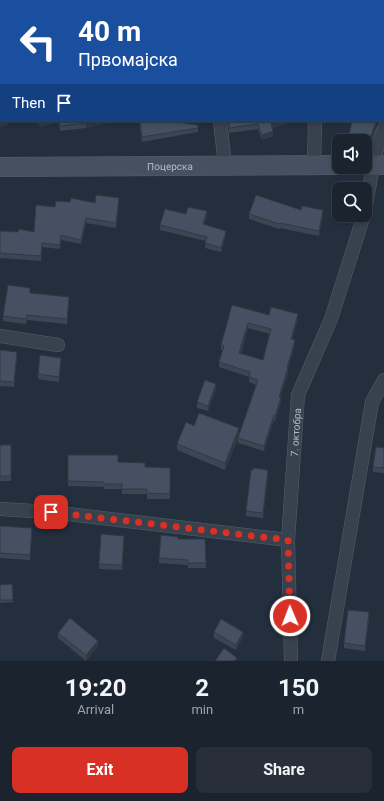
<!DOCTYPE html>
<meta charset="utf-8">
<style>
:root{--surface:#1b232e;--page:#282f3a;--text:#f1f3f6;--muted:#a0a4aa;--line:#39404a;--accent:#d93025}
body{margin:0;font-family:Roboto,sans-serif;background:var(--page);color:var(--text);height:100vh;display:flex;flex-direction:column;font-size:15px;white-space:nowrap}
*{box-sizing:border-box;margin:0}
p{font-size:13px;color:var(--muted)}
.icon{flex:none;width:22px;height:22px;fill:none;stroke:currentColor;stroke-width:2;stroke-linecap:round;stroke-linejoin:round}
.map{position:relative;height:661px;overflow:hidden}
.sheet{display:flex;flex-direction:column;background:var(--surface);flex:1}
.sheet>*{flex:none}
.hud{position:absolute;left:0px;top:0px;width:384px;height:122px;box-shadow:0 2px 6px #0003,0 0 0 1px var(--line);background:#1a4fa0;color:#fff;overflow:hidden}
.buttons{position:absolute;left:332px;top:134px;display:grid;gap:8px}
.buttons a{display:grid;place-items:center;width:40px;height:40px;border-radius:8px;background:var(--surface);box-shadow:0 2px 6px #0003,0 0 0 1px var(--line);font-size:20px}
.pin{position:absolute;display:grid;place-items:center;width:34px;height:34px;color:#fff;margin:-17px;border-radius:8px;box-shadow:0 2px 6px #0006}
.me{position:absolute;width:44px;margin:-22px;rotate:359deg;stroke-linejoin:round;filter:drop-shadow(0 0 3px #0008)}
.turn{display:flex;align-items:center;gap:14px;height:84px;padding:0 12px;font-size:18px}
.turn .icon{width:52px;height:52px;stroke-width:2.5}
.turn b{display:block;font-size:28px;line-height:34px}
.then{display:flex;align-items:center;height:38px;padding:0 12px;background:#0003;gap:8px;font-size:15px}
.eta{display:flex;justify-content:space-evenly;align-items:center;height:68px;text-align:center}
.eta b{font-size:24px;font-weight:700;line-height:28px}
.primary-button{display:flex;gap:8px;margin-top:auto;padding:8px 12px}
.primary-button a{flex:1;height:46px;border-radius:8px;background:var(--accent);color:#fff;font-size:16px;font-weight:700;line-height:46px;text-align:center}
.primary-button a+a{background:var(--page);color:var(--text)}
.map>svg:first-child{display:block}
</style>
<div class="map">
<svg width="384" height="661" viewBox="0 0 384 661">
<rect width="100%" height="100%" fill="#242f3e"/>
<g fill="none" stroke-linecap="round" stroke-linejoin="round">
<defs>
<g id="minor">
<path d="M200,0V1"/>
<path d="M320,1V0"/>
<path d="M220,121L225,165"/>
<path d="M314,164L315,121"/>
<path d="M365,209C371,182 373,154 384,128"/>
<path d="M0,336L58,345"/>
<path d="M0,509L51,512L288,540"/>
<path id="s1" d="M291,661L288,540L298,395L331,319L364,215"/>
<path d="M328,661L372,402L384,380"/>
</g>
<g id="secondary">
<path d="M365,165H384"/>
<path id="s2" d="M0,167L339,165"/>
</g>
</defs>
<!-- minor casing -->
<use href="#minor" stroke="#565f6c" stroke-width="14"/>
<!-- secondary casing -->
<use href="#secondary" stroke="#565f6c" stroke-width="20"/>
<!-- minor -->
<use href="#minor" stroke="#38414e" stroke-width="13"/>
<!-- secondary -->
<use href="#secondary" stroke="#465061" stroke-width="19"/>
</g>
<!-- wall -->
<g fill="#3b4654" fill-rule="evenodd">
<path d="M38,121H119L112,123L111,122L86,128L60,131L59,122L39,127Z"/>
<path d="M139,121H169L198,125V132L142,142Z"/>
<path d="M228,121H289V123L272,128L273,136L262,140L258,129L229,133Z"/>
<path d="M376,126L370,144L365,143V141L349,140V135Z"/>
<path d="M70,202L119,203L116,228L86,223L81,244L61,240L60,249L42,247L41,261L0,258V231L18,232H34L55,207Z"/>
<path d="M301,210L323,215L319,236L280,228L279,229L249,219V214Z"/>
<path d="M186,214L207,216L204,224L226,236L221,252L205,248L206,241L160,230V225Z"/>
<path d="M30,293L69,302L67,324L27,320L26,324L3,321V316Z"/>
<path d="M232,305L269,315L298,319L292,340L295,345L288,368V374L280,398L281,403L275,421L274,420L264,451L238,443V438L225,470L177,450V444L194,426L239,434L256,385L249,382V377L219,367V362L223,350H221V345ZM248,328L270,334L263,360L241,354Z"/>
<path d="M0,350L17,357L14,387L0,386Z"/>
<path d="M61,363L59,382L38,379V374Z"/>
<path d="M216,389L208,411L197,408V402Z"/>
<rect x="0" y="445" width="11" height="36"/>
<path d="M384,448V473L373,472V467Z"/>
<path d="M68,455L118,462L145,467L170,468V499H147V494H122V489H104V487L68,486Z"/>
<path d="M268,475L263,518L246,516V511Z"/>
<path d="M0,526L32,533L30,560L0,558Z"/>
<path d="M178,539H205L206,568H188V565L159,563V558Z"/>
<path d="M124,541L122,570L99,569V564Z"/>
<path d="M12,584L13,602L0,603V585Z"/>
<path d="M369,618L365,651L344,648V643Z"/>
<path d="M214,632L243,637L236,650L214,638Z"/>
<path d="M58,633L98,646L86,661L58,638Z"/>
</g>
<!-- shaded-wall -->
<g fill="#303945">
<path d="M291,0H299L297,1H289Z"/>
<path d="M5,121H8V125L0,127V122Z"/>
<path d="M42,121H59V122L39,127V122Z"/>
<path d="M93,121H111V122L86,128V123Z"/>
<path d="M112,121H119L112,123Z"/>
<path d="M276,121H289V123L271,128V123Z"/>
<path d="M376,121V126L370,144V139Z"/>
<path d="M273,131V136L262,140V135Z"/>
<path d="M119,198V203L116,228V223Z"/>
<path d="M323,210V215L319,236V231Z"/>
<path d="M207,211V216L203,229V224Z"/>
<path d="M86,218V223L81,244V240Z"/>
<path d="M226,231V236L221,252V248Z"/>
<path d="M298,314V319L291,345V339Z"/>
<path d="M248,323V328L239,358V353Z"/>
<path d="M295,340V345L287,373V368Z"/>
<path d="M61,358V363L59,382V377Z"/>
<path d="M288,368V374L279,402V397Z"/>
<path d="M216,384V389L208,411V406Z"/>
<path d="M281,398V403L275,421V416Z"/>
<path d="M274,415V420L264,451V446Z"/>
<path d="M239,428V435L225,470V463Z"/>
<path d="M268,470V475L263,518V513Z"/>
<path d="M369,612V618L365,651V646Z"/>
<path d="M243,632V637L236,650V645Z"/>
<path d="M98,641V646L86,661V655Z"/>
</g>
<!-- building -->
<g fill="#455162" stroke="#303945" fill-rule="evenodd">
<path d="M118,0H176V1H119Z"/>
<rect x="217" y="0" width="17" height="1"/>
<path d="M254,0H291L289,1H252Z"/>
<path d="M352,0H356L358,1H352Z"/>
<path d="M383,15H384V47L383,46Z"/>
<path d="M383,73L384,74V93H383Z"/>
<path d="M0,92H1V121H5L0,122Z"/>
<path d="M59,121H93L86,123L60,126Z"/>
<path d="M140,121H169L198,125V128L142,137Z"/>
<path d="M229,121H276L271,123L273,131L262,135L258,124L229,128Z"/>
<path d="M352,121H376L370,139L349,135Z"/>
<path d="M96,195L119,198L116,223L86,218L81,240L61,235L60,245L42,243L41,256L0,253V231L18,232L19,229L34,232L36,205L55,207L56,201L70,202L71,198L95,203Z"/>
<path d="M256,195L301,210L302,206L323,210L319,231L280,223L279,224L249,214Z"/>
<path d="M188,207L207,211L203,224L226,231L221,248L205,243L207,237L160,225L165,209L186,214Z"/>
<path d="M8,285L30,288V293L69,297L67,319L27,315L26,319L3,316Z"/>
<path d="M232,305L269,315L271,307L298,314L291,339L295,340L287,368H288L279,397L281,398L275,416L274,415L264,446L238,438L258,380L249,377L250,372L219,362L224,346L221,345ZM248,323L271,329L263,360L239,353Z"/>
<path d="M0,350L17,352L14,382L0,381Z"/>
<path d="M40,355L61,358L59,377L38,374Z"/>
<path d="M205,380L216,384L208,406L197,402Z"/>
<path d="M199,413L239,428L225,463L177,444L186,422L194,426Z"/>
<rect x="0" y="445" width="11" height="31"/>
<path d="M376,447L384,448V468L373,467Z"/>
<path d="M68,455H118V462L145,463V467L170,468V494L147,493V489H122V484H104V482L68,481Z"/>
<path d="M253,468L268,470L263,513L246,511L251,470H253Z"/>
<path d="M0,526L32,528L30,555L0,553Z"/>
<path d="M101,534L124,536L122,565L99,564Z"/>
<path d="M161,535L178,537V539H205L206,563H188V560L159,558Z"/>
<path d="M12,584L13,600H0V585Z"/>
<path d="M348,610L369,612L365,646L344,643Z"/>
<path d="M70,618L98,641L86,655L58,633Z"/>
<path d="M221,619L243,632L236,645L214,632Z"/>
<path d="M224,648L237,658L235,661H215Z"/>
</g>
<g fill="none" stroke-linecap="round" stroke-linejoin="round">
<!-- route -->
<path stroke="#d93025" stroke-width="7" stroke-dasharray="0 12.6" d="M51,512L288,540L290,616"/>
</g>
<g text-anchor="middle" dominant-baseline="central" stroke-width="4" stroke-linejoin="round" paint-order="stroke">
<!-- street labels -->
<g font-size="10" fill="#b4bcc9" stroke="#1d2633">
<text stroke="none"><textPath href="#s2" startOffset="170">Поцерска</textPath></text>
<text stroke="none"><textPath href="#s1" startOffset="229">7. октобра</textPath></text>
</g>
</g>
</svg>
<div class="buttons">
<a><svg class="icon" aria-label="sound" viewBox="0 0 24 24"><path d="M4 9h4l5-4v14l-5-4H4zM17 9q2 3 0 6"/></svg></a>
<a><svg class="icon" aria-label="search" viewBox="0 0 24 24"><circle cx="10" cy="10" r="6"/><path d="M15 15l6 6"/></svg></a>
</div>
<div class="pin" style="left:51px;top:512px;background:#d93025"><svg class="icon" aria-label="arrive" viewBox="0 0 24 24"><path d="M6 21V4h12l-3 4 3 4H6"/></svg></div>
<svg class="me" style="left:290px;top:616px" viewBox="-20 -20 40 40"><circle r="17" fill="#d93025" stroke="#fff" stroke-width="3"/><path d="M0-11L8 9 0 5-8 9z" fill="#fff"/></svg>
<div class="hud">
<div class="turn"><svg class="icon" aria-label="left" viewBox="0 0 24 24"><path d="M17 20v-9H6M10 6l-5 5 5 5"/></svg><div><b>40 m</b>Првомајска</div></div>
<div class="then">Then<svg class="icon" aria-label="arrive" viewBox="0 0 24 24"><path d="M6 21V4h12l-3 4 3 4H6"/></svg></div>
</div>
</div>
<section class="sheet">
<div class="eta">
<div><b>19:20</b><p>Arrival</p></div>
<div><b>2</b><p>min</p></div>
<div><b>150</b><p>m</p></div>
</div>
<div class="primary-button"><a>Exit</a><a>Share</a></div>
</section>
